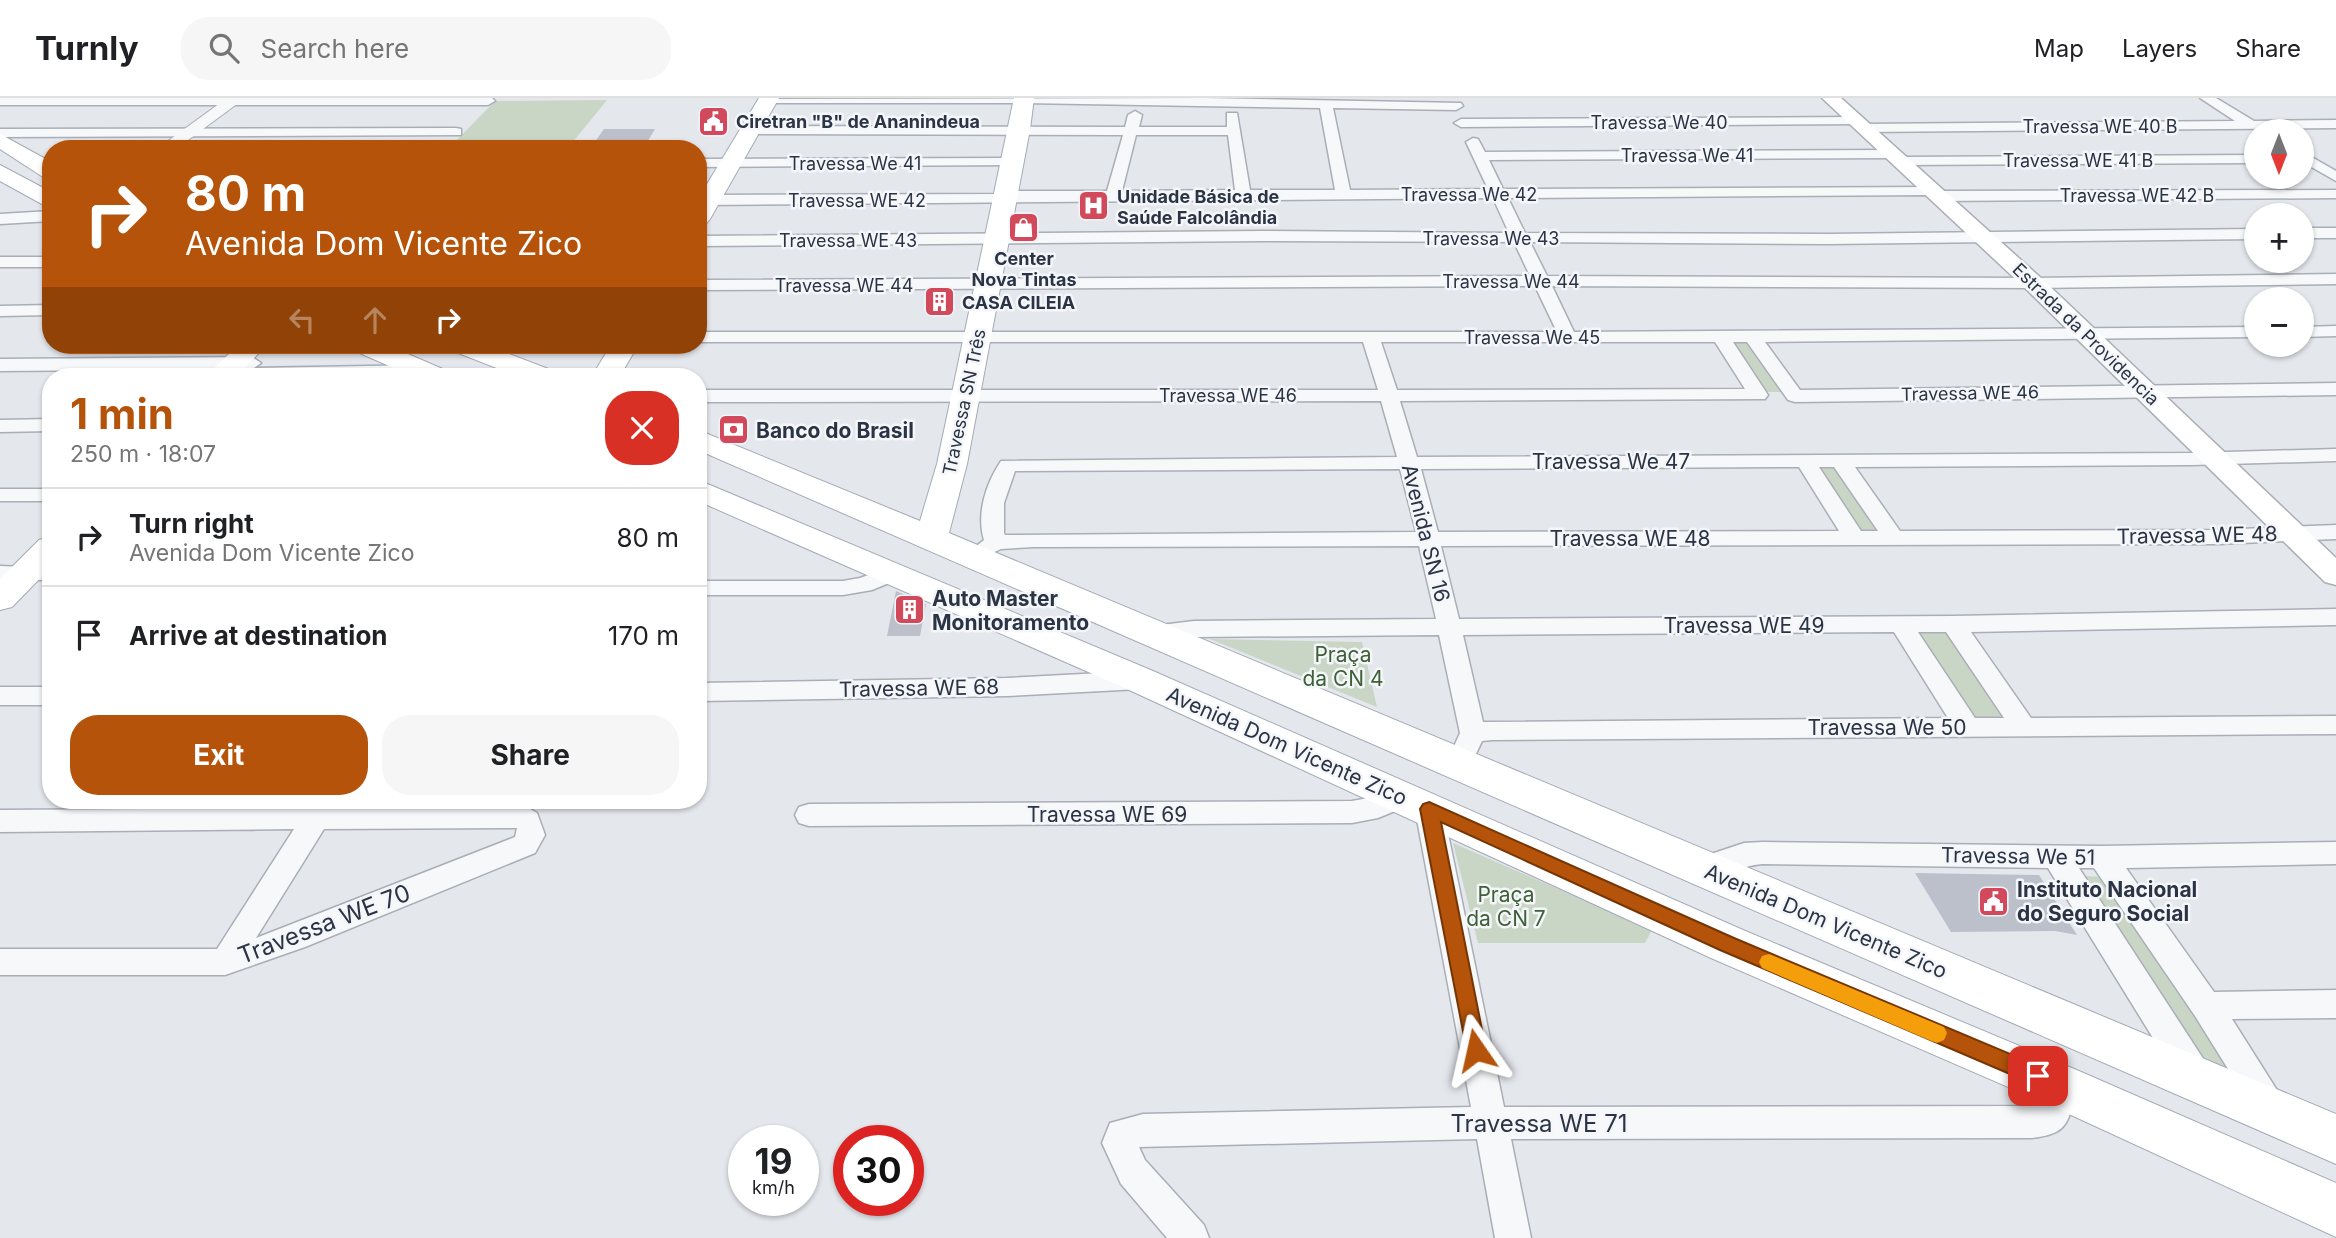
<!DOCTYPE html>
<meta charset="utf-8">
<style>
:root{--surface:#fff;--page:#f6f6f6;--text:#202124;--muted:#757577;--line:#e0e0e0;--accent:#b45309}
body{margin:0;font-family:Inter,sans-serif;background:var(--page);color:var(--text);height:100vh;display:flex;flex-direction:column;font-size:26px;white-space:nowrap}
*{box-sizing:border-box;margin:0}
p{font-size:23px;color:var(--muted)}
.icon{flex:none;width:38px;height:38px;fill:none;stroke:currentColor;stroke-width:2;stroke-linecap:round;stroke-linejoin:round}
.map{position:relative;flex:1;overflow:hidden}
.details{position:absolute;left:42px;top:270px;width:665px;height:441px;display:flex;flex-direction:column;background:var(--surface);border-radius:28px;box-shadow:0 2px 5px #0004}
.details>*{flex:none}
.hud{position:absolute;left:42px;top:42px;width:665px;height:214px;border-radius:28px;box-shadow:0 2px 5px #0004;background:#b45309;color:#fff;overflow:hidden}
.needle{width:46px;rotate:180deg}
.fabs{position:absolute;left:2244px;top:21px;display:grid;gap:14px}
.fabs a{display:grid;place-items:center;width:70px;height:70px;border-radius:50%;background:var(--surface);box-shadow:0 2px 5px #0004;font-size:35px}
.speed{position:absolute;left:728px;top:1027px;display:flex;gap:14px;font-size:35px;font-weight:700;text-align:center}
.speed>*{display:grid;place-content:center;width:91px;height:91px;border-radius:50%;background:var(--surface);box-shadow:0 2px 5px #0004;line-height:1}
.speed small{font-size:18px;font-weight:400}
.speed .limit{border:10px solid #d22;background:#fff;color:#111}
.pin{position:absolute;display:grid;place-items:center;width:60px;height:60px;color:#fff;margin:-30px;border-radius:14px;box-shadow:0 4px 10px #0006}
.me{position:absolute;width:77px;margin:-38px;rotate:349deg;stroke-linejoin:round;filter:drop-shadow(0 0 5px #0008)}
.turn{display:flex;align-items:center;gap:24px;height:147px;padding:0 28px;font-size:32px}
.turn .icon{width:91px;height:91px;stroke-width:2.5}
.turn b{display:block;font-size:49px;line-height:60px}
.lanes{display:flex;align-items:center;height:66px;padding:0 28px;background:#0003;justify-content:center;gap:35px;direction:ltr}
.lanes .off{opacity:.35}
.round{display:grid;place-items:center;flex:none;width:74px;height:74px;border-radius:28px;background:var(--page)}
.overview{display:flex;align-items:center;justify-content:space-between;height:119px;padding:0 28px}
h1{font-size:42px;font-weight:700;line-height:52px;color:var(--accent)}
.button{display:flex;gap:14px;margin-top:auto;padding:14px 28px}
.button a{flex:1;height:80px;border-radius:28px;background:var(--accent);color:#fff;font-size:28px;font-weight:700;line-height:80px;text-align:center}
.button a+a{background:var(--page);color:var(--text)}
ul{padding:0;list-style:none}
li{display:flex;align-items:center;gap:21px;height:98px;padding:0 28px;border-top:2px solid var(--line)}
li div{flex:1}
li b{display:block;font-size:26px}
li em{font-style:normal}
header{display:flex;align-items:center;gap:42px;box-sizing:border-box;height:98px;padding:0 35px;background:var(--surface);border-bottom:2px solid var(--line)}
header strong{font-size:33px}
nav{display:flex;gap:38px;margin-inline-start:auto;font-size:24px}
.search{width:490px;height:63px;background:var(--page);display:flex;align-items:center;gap:18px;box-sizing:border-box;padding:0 24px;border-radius:28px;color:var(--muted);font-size:26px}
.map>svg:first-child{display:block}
</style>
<header>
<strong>Turnly</strong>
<div class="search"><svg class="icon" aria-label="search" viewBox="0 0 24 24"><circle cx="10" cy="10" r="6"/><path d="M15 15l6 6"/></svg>Search here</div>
<nav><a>Map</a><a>Layers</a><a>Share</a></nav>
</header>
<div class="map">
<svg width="2336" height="1140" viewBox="0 0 2336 1140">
<rect width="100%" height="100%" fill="#e4e7ec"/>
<!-- green -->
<g fill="#c9d6c5">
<path d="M607,2L567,51H448L495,3Z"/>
<path d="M1733,244H1750L1784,294H1765Z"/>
<path d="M1804,361L1840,362L1892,438L1854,439Z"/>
<path d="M1917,532H1947L2006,621L1975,622Z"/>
<path d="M1210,541L1362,544L1377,609Z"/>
<path d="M1453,745L1652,832L1645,845H1478Z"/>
<path d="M2079,778L2114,779L2237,974L2191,954Z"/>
</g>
<!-- building -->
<g fill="#bbc0ca">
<path d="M604,31H655L643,51H590Z"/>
<path d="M931,195H953L948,213H926Z"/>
<path d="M896,493L926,506L920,538H887Z"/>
<path d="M1915,775L2039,777L2077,837L2055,833L1951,834Z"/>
</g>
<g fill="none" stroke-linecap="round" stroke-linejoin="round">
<defs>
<g id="minor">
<path d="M0,0H492L495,3L488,7H0Z"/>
<path d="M1205,0L1461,5L1463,8L1456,12L1333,10L1350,92L1488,91L1466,44L1473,40L1478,41L1485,54L1892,52L1899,56L1892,60L1489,62L1503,91L1933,89L1940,93L2336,92V100L1938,103L1931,97L1508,100L1525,135L1829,136L2256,131V141L1829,146L1530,144L1547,178L2033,180L2336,176V186L2033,190L1552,188L1574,234L2256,229V239L1765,244L1800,292L2336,285V297L1795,304L1788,302L1747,244H1733L1768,297L1765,301L1400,303L1417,359L2192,355L2336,351V363L2192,367L1855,369L1900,433L2217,432L2336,427V441L2217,446L1441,448L1459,521L1953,518L2336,511V527L1971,534L2031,620L2336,618V636L1492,642L1482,643L1468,673L1459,676L1450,673L1446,666L1460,635L1439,537L1194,539L1152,543L1144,541L1140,535L1144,529L1194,523L1436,521L1419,448L1034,449L1001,451L981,460L973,458L970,453L984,442C976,416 986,385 1001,363L1397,359L1381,303L698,304V292H1378L1363,244H698V234H1557L1535,188L698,192V182L1530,178L1514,144L1261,143L698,148V138L1261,133L1509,135L1493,100L698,107V97L999,96L1005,93H1107L1123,37L751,36L744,32L751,28L1125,29L1128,17L1135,13L1142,17L1139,29H1227V15H1237L1250,92H1335L1320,10L1024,5H768L761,1ZM1136,37H1228L1235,92L1122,93ZM1381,244H1715L1745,291L1397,292ZM1799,369L1839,433L1438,434L1421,371ZM1819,369H1834L1878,433H1861ZM1400,371L1416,434L1005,437L1004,435V405L1015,373ZM1894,534L1948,620L1483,624L1463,537ZM1918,534H1946L2004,620H1975Z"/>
<path d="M2200,0H2216L2254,23L2336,22V30L1863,34L1856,30L1863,26L2235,23Z"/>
<path d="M1856,19L1861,20V26L1461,29L1454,25L1461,21Z"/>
<path d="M456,30L461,31V37L0,39V31Z"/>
<path d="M2301,53L2336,73V83L2301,63Z"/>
<path d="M2256,57V65L1900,67L1893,63L1900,59Z"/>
<path d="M1012,60L1017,61V67L698,69V61Z"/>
<path d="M51,113V123L0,126V116Z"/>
<rect x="2301" y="130" width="35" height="10"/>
<rect x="0" y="159" width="51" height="10"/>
<path d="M51,207V217L0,218V208Z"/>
<path d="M2336,228V238L2301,239V229Z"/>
<path d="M252,259L261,265L254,270L424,267L433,273L425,278H226L227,272L233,271L0,273V261Z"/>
<path d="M51,321V333L0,334V322Z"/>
<rect x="0" y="391" width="51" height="12"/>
<path d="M0,468L51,470V482H0Z"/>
<path d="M893,468L901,470L904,475L901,480L872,492L843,497H698V483H843L860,480Z"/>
<path d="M1140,573L1149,576L1152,582L1149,588L1140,591L1007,598L698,603V585L1007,580Z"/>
<rect x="0" y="589" width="51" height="18"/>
<path d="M1402,689L1412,692L1416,699L1412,706L1378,720L1352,725L809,728L799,725L795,717L799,709L809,706L1352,703L1374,699Z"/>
<path d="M1429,700L1439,704L1443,711L1504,1009L2031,1008L2039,1007L2050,978L2062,974L2074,978L2078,989C2067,1023 2071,1036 2031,1040L1511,1041L1531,1140H1495L1477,1041L1139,1049L1145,1062L1204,1127L1209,1140H1167L1121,1086L1102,1045L1110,1025L1143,1016L1471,1009L1415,711L1419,704Z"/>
<path d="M314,702H341L337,710L525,708L537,715L545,737L535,755L305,849L225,877H0V851H217L294,731L0,734V712L308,710ZM517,730L515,739L256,840L324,731Z"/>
<path d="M1762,744L2102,748L2336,744V766L2126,770L2214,894L2336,892V920L2232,921L2287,1008L2282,1019L2270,1024L2258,1019L2195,918L2094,770H2079L2206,965L2210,976L2206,987L2194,991L2182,987L2048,770L1762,766C1740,768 1710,784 1693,778L1689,770L1693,762L1744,745Z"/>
</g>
<path id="tertiary" d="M227,0H245L176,51H157Z"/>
<path id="secondary" d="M1822,0H1841L2041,180L2336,460V487L2325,484L2025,190Z"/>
<g id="primary">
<path d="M759,0H779L710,121L706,126L698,128V101Z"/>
<path d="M1014,0H1034L1030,31L967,366L949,435L2336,1016V1066L698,352V332L920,423L937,366Z"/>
<path d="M0,36L51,64V80L43,79L0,51Z"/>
<path d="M0,67L51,94V111L0,83Z"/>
<path d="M238,247H267L236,278H206Z"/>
<path d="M351,247H387L445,272L449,278H412L355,253Z"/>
<path d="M449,247H486L551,272L555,278H517L453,253Z"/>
<path d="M611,247H638L620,278H592Z"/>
<path d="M698,382L1153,573L1743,832L2079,973L2336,1085V1139L2045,1005L1711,860L1127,591L698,403Z"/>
<path d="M51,439V469L12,509L0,512V481L39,442Z"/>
</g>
</defs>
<!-- minor casing -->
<use href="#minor" stroke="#a9aeb7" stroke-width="3"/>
<!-- tertiary casing -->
<use href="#tertiary" stroke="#a9aeb7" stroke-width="2"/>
<!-- secondary casing -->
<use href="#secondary" stroke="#a9aeb7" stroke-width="3"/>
<!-- primary casing -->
<use href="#primary" stroke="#a3abb8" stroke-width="2"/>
<!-- minor -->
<use href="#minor" fill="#f7f8fa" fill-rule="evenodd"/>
<!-- tertiary -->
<use href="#tertiary" fill="#f7f8fa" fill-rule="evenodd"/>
<!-- secondary -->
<use href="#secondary" fill="#fff" fill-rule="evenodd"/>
<!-- primary -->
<use href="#primary" fill="#fff" fill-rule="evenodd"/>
</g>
<!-- route -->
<path fill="#b45309" stroke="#753606" stroke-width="2" d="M1429,704L1734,840L2046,971L2049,978L2046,985L2038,988L2031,985L1720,852L1441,724L1486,952L1483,959L1476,962L1468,959L1420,711L1423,706Z"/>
<!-- slow -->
<path fill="#f59e0b" d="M1769,856L1944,929L1947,935L1944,942L1937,945L1929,942L1762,870L1759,864L1762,858Z"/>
<!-- icons -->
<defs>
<symbol id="civic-square" viewBox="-11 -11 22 22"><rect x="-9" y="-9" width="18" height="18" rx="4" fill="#d1495b" stroke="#f4f6f9"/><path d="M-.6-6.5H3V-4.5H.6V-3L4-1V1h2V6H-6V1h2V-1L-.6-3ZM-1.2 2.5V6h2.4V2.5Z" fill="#fff"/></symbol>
<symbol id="hospital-square" viewBox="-11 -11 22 22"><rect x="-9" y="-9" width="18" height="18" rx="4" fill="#d1495b" stroke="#f4f6f9"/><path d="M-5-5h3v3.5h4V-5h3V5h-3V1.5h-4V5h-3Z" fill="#fff"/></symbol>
<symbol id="shop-square" viewBox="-11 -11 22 22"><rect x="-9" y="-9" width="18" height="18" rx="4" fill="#d1495b" stroke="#f4f6f9"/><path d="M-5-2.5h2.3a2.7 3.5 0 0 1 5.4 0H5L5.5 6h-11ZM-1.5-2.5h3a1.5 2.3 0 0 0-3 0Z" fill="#fff"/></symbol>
<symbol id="building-square" viewBox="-11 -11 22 22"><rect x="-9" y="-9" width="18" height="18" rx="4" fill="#d1495b" stroke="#f4f6f9"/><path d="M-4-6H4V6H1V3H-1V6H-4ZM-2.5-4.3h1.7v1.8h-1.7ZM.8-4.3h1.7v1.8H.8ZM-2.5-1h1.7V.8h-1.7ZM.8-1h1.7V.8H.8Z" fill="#fff"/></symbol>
<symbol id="bank-square" viewBox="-11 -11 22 22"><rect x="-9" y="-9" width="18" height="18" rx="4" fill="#d1495b" stroke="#f4f6f9"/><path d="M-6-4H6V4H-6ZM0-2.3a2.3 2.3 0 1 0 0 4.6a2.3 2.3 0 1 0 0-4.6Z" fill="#fff"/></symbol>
</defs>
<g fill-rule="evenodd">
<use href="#civic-square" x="696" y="6" width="35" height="35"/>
<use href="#hospital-square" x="1076" y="90" width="35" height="35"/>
<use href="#shop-square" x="1006" y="112" width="35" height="35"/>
<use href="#building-square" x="922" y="186" width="35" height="35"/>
<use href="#bank-square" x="716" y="314" width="35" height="35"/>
<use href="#building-square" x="892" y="494" width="35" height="35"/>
<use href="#civic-square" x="1976" y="786" width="35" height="35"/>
</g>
<g text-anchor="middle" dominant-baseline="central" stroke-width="5" stroke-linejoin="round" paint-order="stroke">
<!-- far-poi labels -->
<g font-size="18" font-weight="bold" fill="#2b3445" stroke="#f4f6f9" text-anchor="start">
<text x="736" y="23">Ciretran "B" de Ananindeua</text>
<text x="1117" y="98">Unidade Básica de<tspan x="1117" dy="21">Saúde Falcolândia</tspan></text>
<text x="1024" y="160" text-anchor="middle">Center<tspan x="1024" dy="21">Nova Tintas</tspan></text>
<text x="962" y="204">CASA CILEIA</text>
</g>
<!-- far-street labels -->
<g font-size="18" fill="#2b3445" stroke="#f4f6f9">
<text x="1659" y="24">Travessa We 40</text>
<text x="2100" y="28">Travessa WE 40 B</text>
<text x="1687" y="57">Travessa We 41</text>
<text x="2078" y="62">Travessa WE 41 B</text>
<text x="855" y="65">Travessa We 41</text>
<text x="1469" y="96">Travessa We 42</text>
<text x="2137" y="97">Travessa WE 42 B</text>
<text x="857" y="102">Travessa WE 42</text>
<text x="1491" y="140">Travessa We 43</text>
<text x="848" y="142">Travessa WE 43</text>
<text x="1511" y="183">Travessa We 44</text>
<text x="844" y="187">Travessa WE 44</text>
<text transform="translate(2086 236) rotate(44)">Estrada da Providencia</text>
<text x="1532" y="239">Travessa We 45</text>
<text transform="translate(1970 295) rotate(-1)">Travessa WE 46</text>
<text x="1228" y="297">Travessa WE 46</text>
<text transform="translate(964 304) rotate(-78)">Travessa SN Três</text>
</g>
<!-- poi labels -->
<g font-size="21" font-weight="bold" fill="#2b3445" stroke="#f4f6f9" text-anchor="start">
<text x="756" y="332">Banco do Brasil</text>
<text x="932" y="500">Auto Master<tspan x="932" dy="24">Monitoramento</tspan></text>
<text x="2017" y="791">Instituto Nacional<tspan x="2017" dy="24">do Seguro Social</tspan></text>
</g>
<!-- street labels -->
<g font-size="21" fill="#2b3445" stroke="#f4f6f9">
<text x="1611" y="363">Travessa We 47</text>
<text transform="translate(1426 435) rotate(76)">Avenida SN 16</text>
<text transform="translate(2197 437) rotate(-1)">Travessa WE 48</text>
<text x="1630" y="440">Travessa WE 48</text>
<text x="1744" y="527">Travessa WE 49</text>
<text transform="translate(919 590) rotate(-1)">Travessa WE 68</text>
<text x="1887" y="629">Travessa We 50</text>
<text transform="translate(1287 648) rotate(24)">Avenida Dom Vicente Zico</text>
<text x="1107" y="716">Travessa WE 69</text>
<text transform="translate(2018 758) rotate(1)">Travessa We 51</text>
<text transform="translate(1826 823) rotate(23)">Avenida Dom Vicente Zico</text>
</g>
<!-- park labels -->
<g font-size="21" fill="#3f6138" stroke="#f4f6f9">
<text x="1343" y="556">Praça<tspan x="1343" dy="24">da CN 4</tspan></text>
<text x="1506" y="796">Praça<tspan x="1506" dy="24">da CN 7</tspan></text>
</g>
<!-- near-street labels -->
<g font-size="24" fill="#2b3445" stroke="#f4f6f9">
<text transform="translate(324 826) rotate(-21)">Travessa WE 70</text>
<text x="1539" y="1025">Travessa WE 71</text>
</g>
</g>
</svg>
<div class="fabs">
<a><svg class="needle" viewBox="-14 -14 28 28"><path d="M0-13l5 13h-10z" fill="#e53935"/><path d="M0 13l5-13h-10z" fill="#757577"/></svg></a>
<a>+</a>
<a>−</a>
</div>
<div class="speed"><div>19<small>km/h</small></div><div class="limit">30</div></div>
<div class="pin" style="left:2038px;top:978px;background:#d93025"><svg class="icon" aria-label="arrive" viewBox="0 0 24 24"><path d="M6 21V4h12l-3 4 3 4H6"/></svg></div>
<svg class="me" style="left:1476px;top:952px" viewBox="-20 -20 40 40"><path d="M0-17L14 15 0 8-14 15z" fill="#b45309" stroke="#fff" stroke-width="4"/></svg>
<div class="hud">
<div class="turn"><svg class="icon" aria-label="right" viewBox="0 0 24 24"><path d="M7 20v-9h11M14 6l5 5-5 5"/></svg><div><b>80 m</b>Avenida Dom Vicente Zico</div></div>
<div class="lanes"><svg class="icon off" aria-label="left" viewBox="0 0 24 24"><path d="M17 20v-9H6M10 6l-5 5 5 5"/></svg><svg class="icon off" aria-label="ahead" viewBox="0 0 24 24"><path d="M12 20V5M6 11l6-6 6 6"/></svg><svg class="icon" aria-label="right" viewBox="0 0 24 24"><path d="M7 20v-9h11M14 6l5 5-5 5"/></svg></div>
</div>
<section class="details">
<div class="overview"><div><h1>1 min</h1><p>250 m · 18:07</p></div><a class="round" style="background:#d93025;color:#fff"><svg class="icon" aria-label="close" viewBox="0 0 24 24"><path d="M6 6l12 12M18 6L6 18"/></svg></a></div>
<ul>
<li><svg class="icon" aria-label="right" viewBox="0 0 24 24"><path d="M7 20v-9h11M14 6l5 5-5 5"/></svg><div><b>Turn right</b><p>Avenida Dom Vicente Zico</p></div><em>80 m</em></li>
<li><svg class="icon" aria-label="arrive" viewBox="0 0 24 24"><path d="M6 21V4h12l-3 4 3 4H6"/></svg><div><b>Arrive at destination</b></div><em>170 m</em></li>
</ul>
<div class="button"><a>Exit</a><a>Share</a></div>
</section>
</div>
